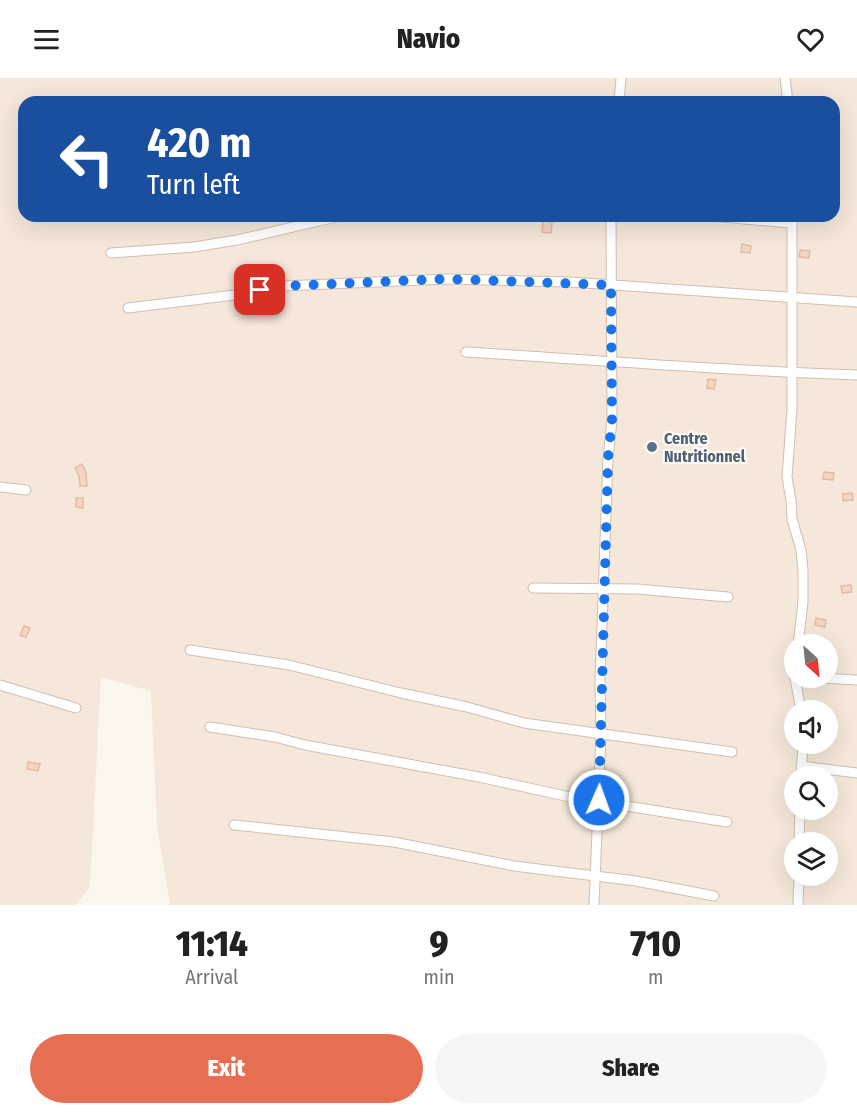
<!DOCTYPE html>
<style>
:root{--surface:#fff;--page:#f6f6f6;--text:#222;--muted:#767676;--accent:#e76f51}
body{margin:0;font-family:"Fira Sans Condensed",sans-serif;background:var(--page);color:var(--text);height:100vh;display:flex;flex-direction:column;font-size:22px;white-space:nowrap}
*{box-sizing:border-box;margin:0}
p{font-size:20px;color:var(--muted)}
.icon{flex:none;width:33px;height:33px;fill:none;stroke:currentColor;stroke-width:2;stroke-linecap:round;stroke-linejoin:round}
.map{position:relative;height:827px;overflow:hidden}
.drawer{display:flex;flex-direction:column;background:var(--surface);flex:1}
.drawer>*{flex:none}
.hud{position:absolute;left:18px;top:18px;width:822px;height:126px;border-radius:18px;box-shadow:0 6px 24px #0002;background:#1a4fa0;color:#fff;overflow:hidden}
.needle{width:39px;rotate:153deg}
.tools{position:absolute;left:784px;top:556px;display:grid;gap:12px}
.tools a{display:grid;place-items:center;width:54px;height:54px;border-radius:50%;background:var(--surface);box-shadow:0 6px 24px #0002;font-size:30px}
.pin{position:absolute;display:grid;place-items:center;width:51px;height:51px;color:#fff;margin:-26px;border-radius:12px;box-shadow:0 3px 9px #0006}
.me{position:absolute;width:66px;margin:-33px;rotate:2deg;stroke-linejoin:round;filter:drop-shadow(0 0 4px #0008)}
.turn{display:flex;align-items:center;gap:21px;height:126px;padding:0 30px;font-size:27px}
.turn .icon{width:78px;height:78px;stroke-width:2.5}
.turn b{display:block;font-size:42px;line-height:51px}
.eta{display:flex;justify-content:space-evenly;align-items:center;height:102px;text-align:center}
.eta b{font-size:36px;font-weight:800;line-height:42px}
.action{display:flex;gap:12px;margin-top:auto;padding:12px 30px}
.action a{flex:1;height:69px;border-radius:36px;background:var(--accent);color:#fff;font-size:24px;font-weight:800;line-height:69px;text-align:center}
.action a+a{background:var(--page);color:var(--text)}
header{display:flex;justify-content:space-between;align-items:center;height:78px;padding:0 30px;background:var(--surface);font-size:27px;font-weight:800}
.map>svg:first-child{display:block}
</style>
<header><svg class="icon" aria-label="menu" viewBox="0 0 24 24"><path d="M4 6h16M4 12h16M4 18h16"/></svg>Navio<svg class="icon" aria-label="heart" viewBox="0 0 24 24"><path d="M12 20l-8-8c-3-5 5-10 8-4 3-6 11-1 8 4z"/></svg></header>
<div class="map">
<svg width="857" height="827" viewBox="0 0 857 827">
<rect width="100%" height="100%" fill="#fdf6ec"/>
<!-- residential -->
<path fill="#f5e8da" fill-rule="evenodd" d="M0,0H857V827H170L157,748L151,613L101,599L90,808L76,827H0ZM24,24H834V138H24ZM795,567H828V600H795ZM795,633H828V666H795ZM795,699H828V732H795ZM795,765H828V798H795Z"/>
<!-- building -->
<g fill="#f3d5c3" stroke="#e6bba3" stroke-width="1.5">
<path d="M543,143L552,144L551,155L542,154Z"/>
<path d="M742,166L751,168L750,175L741,174Z"/>
<path d="M800,172L810,173L809,180L799,179Z"/>
<path d="M708,301L716,302L714,311L707,310Z"/>
<path d="M82,386L86,394L87,408H80L79,398L75,390Z"/>
<path d="M824,394L834,395L833,402L823,401Z"/>
<path d="M852,415L853,422L843,423V416Z"/>
<path d="M76,420H83V430L76,429Z"/>
<path d="M851,507L852,514L842,515L841,508Z"/>
<path d="M816,540L826,542L825,549L815,547Z"/>
<path d="M24,548L30,550L26,559L20,557Z"/>
<path d="M28,684L40,686L38,693L27,691Z"/>
</g>
<g fill="none" stroke-linecap="round" stroke-linejoin="round">
<defs>
<g id="minor">
<path d="M785,0L788,24"/>
<path d="M619,24L621,0"/>
<path d="M710,138L792,145"/>
<path d="M792,138V331L787,399L791,422L792,441L801,472L803,493V524L798,567"/>
<path d="M111,175L194,169L237,162L340,138"/>
<path d="M128,230L235,217L283,208L446,201L570,204L857,224"/>
<path d="M466,274C597,282 727,293 857,297"/>
<path d="M0,409L26,412"/>
<path d="M533,510L637,511L728,519"/>
<path d="M190,572L289,587L401,615L467,629L524,645L732,674"/>
<path d="M795,588V593"/>
<path d="M795,600L801,633"/>
<path d="M822,600L857,602"/>
<path d="M0,607L76,630"/>
<path d="M210,649L275,659L305,667L479,699L570,719L727,744"/>
<path d="M801,688L857,695"/>
<path d="M801,699L803,666"/>
<path d="M234,747L394,764L514,788L636,803L714,818"/>
<path d="M799,765L800,732"/>
<path d="M594,827L601,655L600,603L608,380L612,342L611,138"/>
<path d="M798,827L799,798"/>
</g>
</defs>
<!-- minor casing -->
<use href="#minor" stroke="#d1beb0" stroke-width="11"/>
<!-- minor -->
<use href="#minor" stroke="#fff" stroke-width="9"/>
</g>
<g fill="none" stroke-linecap="round" stroke-linejoin="round">
<!-- route -->
<path stroke="#1a73e8" stroke-width="10" stroke-dasharray="0 18" d="M260,212L283,208L446,201L611,207L612,342L608,380L599,722"/>
</g>
<!-- markers -->
<circle fill="#5c6f8a" stroke="#fffaf3" stroke-width="2" cx="652" cy="369" r="6"/>
<g text-anchor="middle" dominant-baseline="central" stroke-width="4.5" stroke-linejoin="round" paint-order="stroke">
<!-- service labels -->
<g font-size="16" font-weight="bold" fill="#4e5e75" stroke="#fffaf3" text-anchor="start">
<text x="664" y="360">Centre<tspan x="664" dy="18">Nutritionnel</tspan></text>
</g>
</g>
</svg>
<div class="tools">
<a><svg class="needle" viewBox="-14 -14 28 28"><path d="M0-13l5 13h-10z" fill="#e53935"/><path d="M0 13l5-13h-10z" fill="#767676"/></svg></a>
<a><svg class="icon" aria-label="sound" viewBox="0 0 24 24"><path d="M4 9h4l5-4v14l-5-4H4zM17 9q2 3 0 6"/></svg></a>
<a><svg class="icon" aria-label="search" viewBox="0 0 24 24"><circle cx="10" cy="10" r="6"/><path d="M15 15l6 6"/></svg></a>
<a><svg class="icon" aria-label="layers" viewBox="0 0 24 24"><path d="M12 4l9 5-9 5-9-5zM3 14l9 5 9-5"/></svg></a>
</div>
<div class="pin" style="left:260px;top:212px;background:#d93025"><svg class="icon" aria-label="arrive" viewBox="0 0 24 24"><path d="M6 21V4h12l-3 4 3 4H6"/></svg></div>
<svg class="me" style="left:599px;top:722px" viewBox="-20 -20 40 40"><circle r="17" fill="#1a73e8" stroke="#fff" stroke-width="3"/><path d="M0-11L8 9 0 5-8 9z" fill="#fff"/></svg>
<div class="hud">
<div class="turn"><svg class="icon" aria-label="left" viewBox="0 0 24 24"><path d="M17 20v-9H6M10 6l-5 5 5 5"/></svg><div><b>420 m</b>Turn left</div></div>
</div>
</div>
<section class="drawer">
<div class="eta">
<div><b>11:14</b><p>Arrival</p></div>
<div><b>9</b><p>min</p></div>
<div><b>710</b><p>m</p></div>
</div>
<div class="action"><a>Exit</a><a>Share</a></div>
</section>
